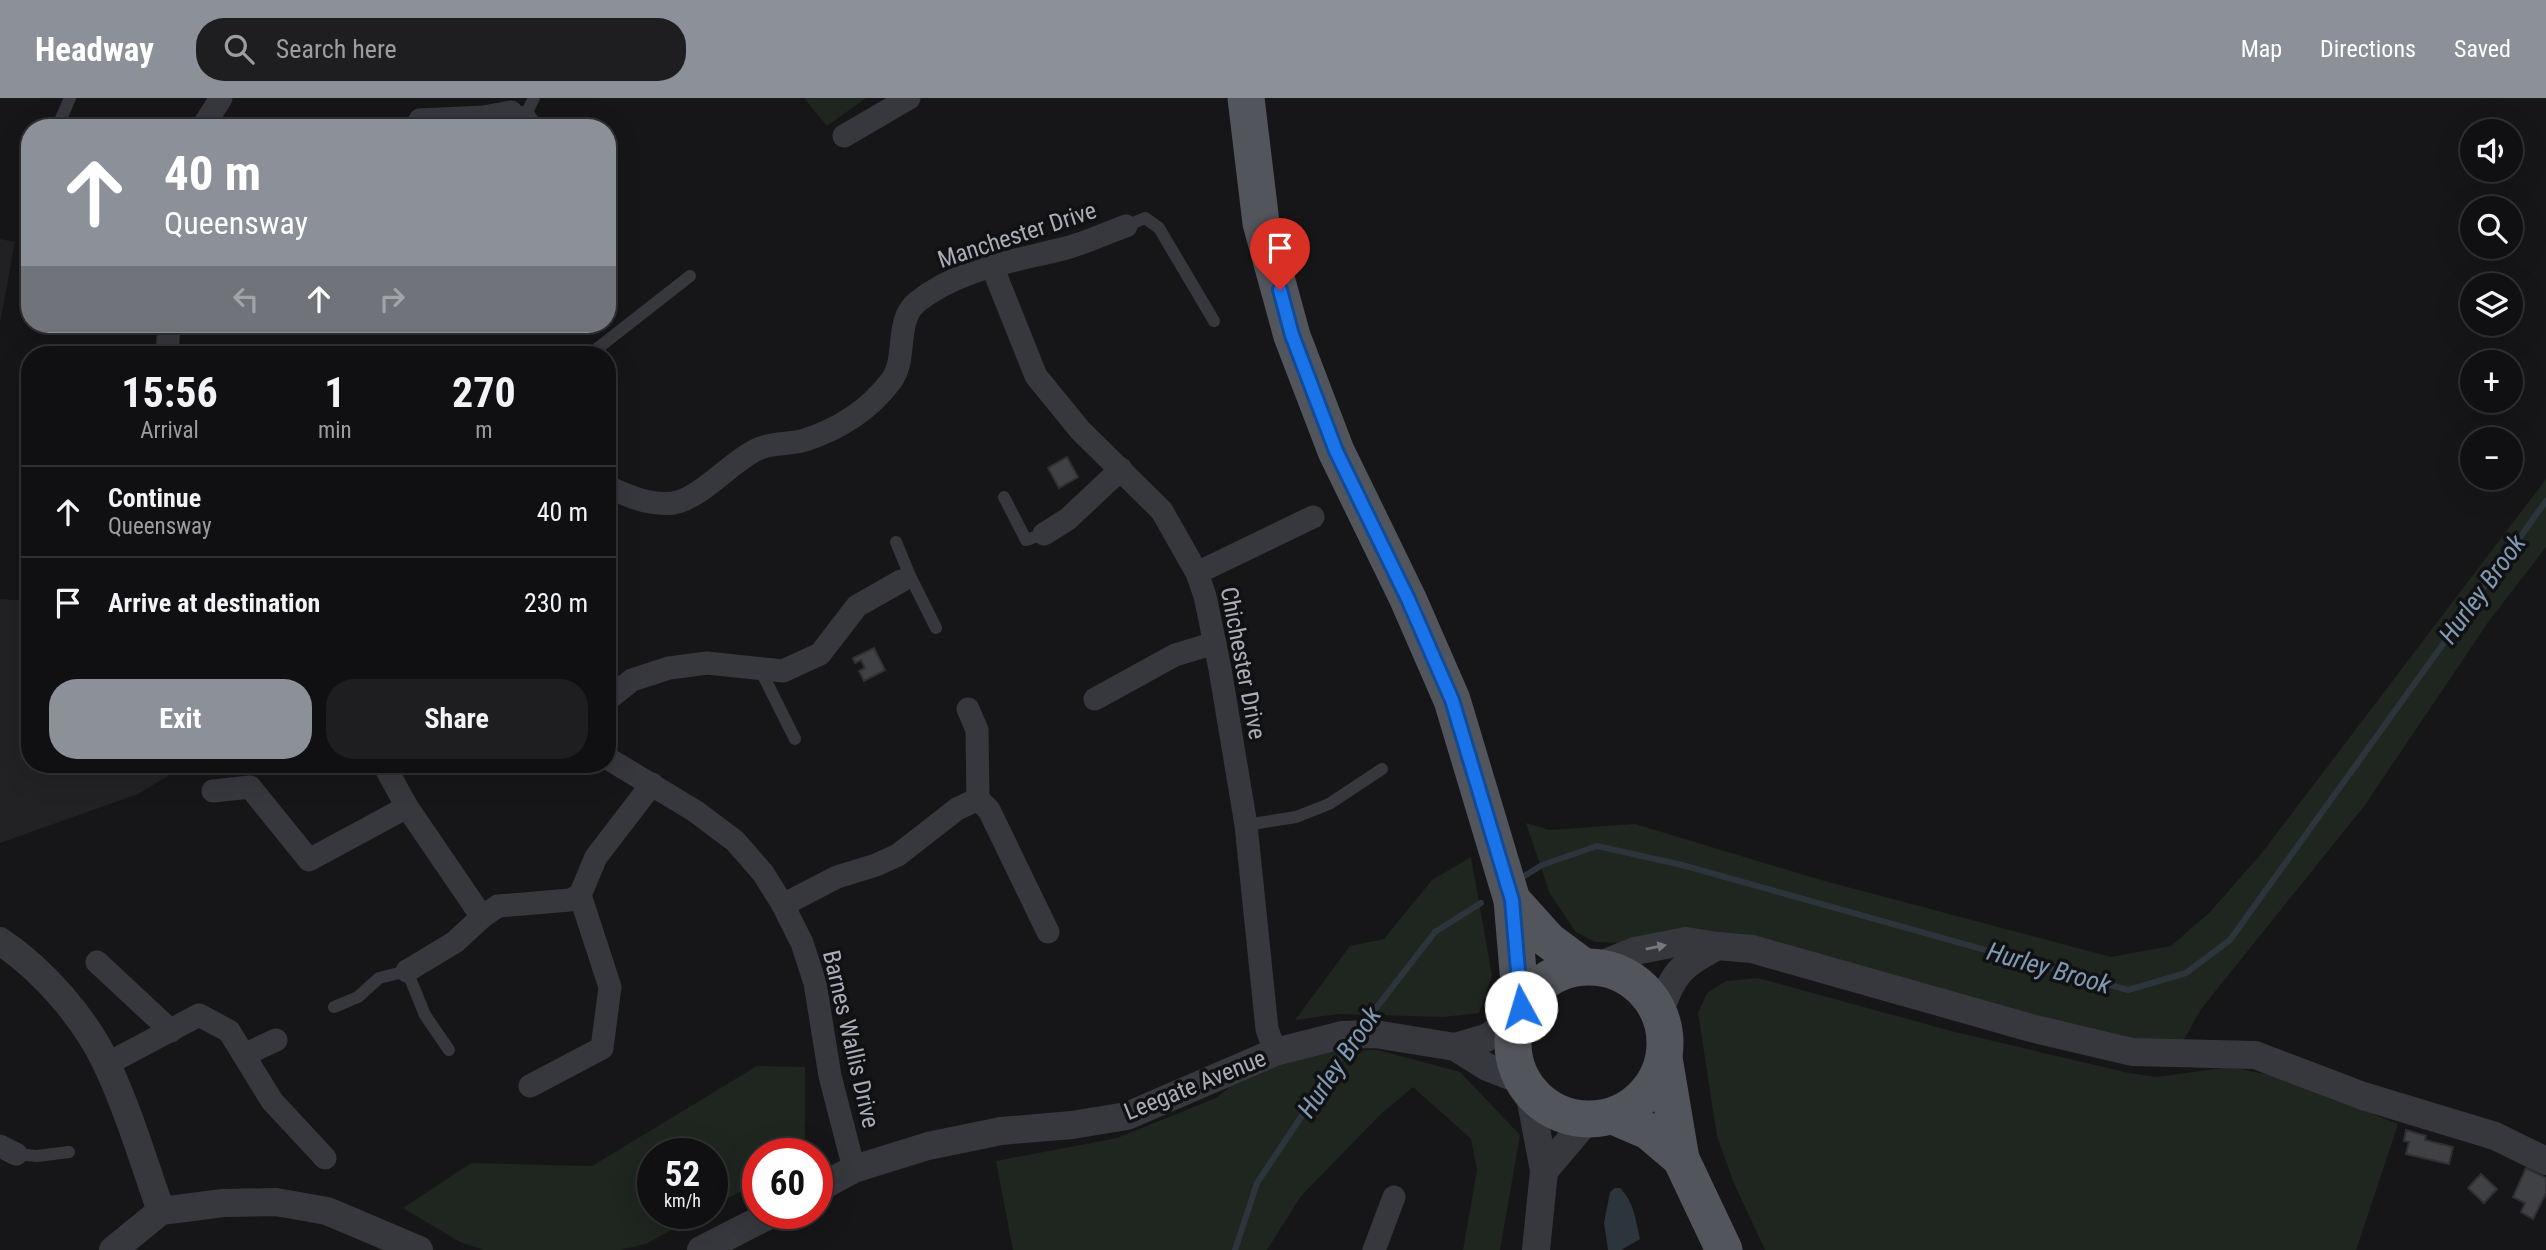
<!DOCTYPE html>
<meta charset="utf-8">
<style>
:root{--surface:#101012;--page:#1e1e20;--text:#f1f3f6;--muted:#9c9d9f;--line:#303032;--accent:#8c9099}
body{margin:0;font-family:"Roboto Condensed",sans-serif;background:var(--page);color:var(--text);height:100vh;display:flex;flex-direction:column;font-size:26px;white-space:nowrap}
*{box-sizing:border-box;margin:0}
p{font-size:23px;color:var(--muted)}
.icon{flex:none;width:38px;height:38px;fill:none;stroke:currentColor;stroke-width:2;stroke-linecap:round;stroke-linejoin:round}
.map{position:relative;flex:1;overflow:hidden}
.details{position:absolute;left:21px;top:248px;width:595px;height:427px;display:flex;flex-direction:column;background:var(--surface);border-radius:28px;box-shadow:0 7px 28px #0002,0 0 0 2px var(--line)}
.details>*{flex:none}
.banner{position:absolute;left:21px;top:21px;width:595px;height:214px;border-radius:28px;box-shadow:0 7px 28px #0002,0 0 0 2px var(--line);background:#8c9099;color:#fff;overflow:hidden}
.controls{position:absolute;left:2460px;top:21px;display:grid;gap:14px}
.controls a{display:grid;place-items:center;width:63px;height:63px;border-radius:50%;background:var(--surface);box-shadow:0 7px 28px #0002,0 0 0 2px var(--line);font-size:35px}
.speed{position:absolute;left:637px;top:1040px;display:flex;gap:14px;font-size:35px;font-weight:700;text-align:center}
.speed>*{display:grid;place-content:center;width:91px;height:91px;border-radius:50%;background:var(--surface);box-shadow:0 7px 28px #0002,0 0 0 2px var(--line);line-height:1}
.speed small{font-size:18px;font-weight:400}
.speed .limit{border:10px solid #d22;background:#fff;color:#111}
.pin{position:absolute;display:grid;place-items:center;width:60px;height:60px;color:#fff;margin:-72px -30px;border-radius:50% 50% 50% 0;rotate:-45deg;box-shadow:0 0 7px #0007}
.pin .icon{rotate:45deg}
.me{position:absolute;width:77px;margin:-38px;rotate:354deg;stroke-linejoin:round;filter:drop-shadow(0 0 5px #0008)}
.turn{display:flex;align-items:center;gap:24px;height:147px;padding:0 28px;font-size:32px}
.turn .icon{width:91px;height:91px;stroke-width:2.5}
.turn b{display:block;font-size:49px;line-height:60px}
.lanes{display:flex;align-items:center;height:66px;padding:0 28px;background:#0003;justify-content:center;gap:35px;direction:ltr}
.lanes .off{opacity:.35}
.eta{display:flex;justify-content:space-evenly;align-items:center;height:119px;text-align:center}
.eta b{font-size:42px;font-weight:700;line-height:49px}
.button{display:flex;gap:14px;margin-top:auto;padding:14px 28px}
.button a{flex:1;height:80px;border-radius:28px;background:var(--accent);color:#fff;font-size:28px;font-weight:700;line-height:80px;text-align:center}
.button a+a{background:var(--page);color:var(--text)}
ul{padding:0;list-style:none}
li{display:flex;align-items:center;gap:21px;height:91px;padding:0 28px;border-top:2px solid var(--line)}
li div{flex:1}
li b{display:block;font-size:26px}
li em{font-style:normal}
header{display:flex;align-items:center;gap:42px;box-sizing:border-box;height:98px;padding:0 35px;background:var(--accent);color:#fff}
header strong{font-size:33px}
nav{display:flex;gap:38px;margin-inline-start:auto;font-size:24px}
.search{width:490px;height:63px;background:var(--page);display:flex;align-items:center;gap:18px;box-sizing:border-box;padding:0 24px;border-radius:28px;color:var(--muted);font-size:26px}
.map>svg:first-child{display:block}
</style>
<header>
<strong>Headway</strong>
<div class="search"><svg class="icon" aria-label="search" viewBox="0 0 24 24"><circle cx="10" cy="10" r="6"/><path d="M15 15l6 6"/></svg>Search here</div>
<nav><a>Map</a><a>Directions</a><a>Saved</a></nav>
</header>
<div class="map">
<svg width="2546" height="1152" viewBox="0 0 2546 1152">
<rect width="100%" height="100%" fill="#161618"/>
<!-- built -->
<g fill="#222225">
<path d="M0,141L15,144L0,225Z"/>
<path d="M0,501L30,503V667H186L138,696L0,745Z"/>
</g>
<!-- green -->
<g fill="#1e261f">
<path d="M804,0H866L827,28Z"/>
<path d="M2546,381V449L2489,523L2365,707L2201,911L2181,947L2089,940L1788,850L1595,844L1576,834L1550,796L1526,725L1549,732L1635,726L1821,782L2111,859L2171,848L2210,814L2261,756Z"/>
<path d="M1471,759L1492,878L1479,915L1443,919L1338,916L1295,922L1350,848L1384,841L1432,782Z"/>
<path d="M1758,880L1955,934L2129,975L2157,979L2230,969L2280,979L2398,1026L2356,1152H1765L1733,1083L1717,1038L1698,915L1707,895L1726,883Z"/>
<path d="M1378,952L1460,974L1520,1037L1500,1152H1463L1477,1072L1471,1041L1413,989L1382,1015L1301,1098L1267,1152H1013L996,1063L1117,1040L1216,1000L1275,954Z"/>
<path d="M757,968L805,969V1055H758V1084L712,1109V1055H653V1115H702L646,1146L620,1152H484L460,1144L403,1110L471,1065L592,1068Z"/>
</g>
<!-- water -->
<path fill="#2c353c" d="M1615,1090H1620C1634,1104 1636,1123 1640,1141L1621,1152H1608L1604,1125L1610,1094Z"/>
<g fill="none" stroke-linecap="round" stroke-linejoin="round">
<!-- stream -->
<g stroke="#2c353c" stroke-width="6">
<path d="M1518,782L1542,767L1597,748L1682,767L2128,892L2186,875L2230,842L2546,403"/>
<path d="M1363,927L1435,834L1481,805"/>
<path d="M1235,1152L1257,1085L1351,944"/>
</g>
</g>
<!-- building -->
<g fill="#404145" stroke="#303034" stroke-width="2">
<path d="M1067,359L1078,379L1059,390L1048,370Z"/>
<path d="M874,550L885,572L864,583L859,573L865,570L861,562L855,565L853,560Z"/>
<path d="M2406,1032L2426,1038L2425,1042L2453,1049L2449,1066L2406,1056L2409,1044L2404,1043Z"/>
<path d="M2526,1070L2546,1080V1095L2533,1121L2521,1114L2525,1105L2513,1099Z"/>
<path d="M2481,1076L2497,1091L2484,1105L2468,1090Z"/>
</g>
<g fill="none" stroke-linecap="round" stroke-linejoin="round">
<!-- service -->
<g stroke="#37383d" stroke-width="12">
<path d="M511,14H527L539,30"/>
<path d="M527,14L534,0"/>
<path d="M57,30L70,0"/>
<path d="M1126,128L1145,120L1159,130L1214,223"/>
<path d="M589,257L690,178"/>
<path d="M1004,399L1026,442L1044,436"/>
<path d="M896,444L910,478L905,481"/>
<path d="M910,478L936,530"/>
<path d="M760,571L795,641"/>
<path d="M1246,727L1296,719L1329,706L1382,671"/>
<path d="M334,909L358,899L379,880L407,873L425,917L449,952"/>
<path d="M16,1056L37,1058L69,1054"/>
</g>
<!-- minor -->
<g stroke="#37383d" stroke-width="23">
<path d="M420,22L483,19L511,14"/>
<path d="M202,30L221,0"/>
<path d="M844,38L909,0"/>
<path d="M992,168L1036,278L1080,332L1162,413L1197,475L1205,498L1220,571L1246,727L1267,931L1275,954"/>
<path d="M167,257L169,226"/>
<path d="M607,389C630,398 648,408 673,405C701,401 731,363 758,351C772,344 790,347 805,342C839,331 869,312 891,283C908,261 894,223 917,204C959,170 1016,163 1066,150C1086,145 1106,135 1126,128"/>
<path d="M1044,436L1068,421L1121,371"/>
<path d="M1197,475L1313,419"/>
<path d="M1095,601L1175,557L1215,545"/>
<path d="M607,602L632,582L669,570L707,565L783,573L820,556L857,508L901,483"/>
<path d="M968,611L977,632L978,701"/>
<path d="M607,660L695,713L735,743L763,775L783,807L802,845L815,885L830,978L854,1071"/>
<path d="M384,667L407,709L482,819"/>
<path d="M213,693L250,689L309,762L407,709"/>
<path d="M783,807L837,779L876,767L898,757L957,711L978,701L989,712L1048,834"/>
<path d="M97,864L171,933"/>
<path d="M407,873L455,844L482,819L498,808L570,802L580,797L596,759L652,686"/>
<path d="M244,957L276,942"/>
<path d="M107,966L199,917L229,933L272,1003L325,1060"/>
<path d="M530,988L602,950L610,889L580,797"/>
<path d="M0,1048L16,1056"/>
<path d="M1374,1152L1394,1099"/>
</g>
<!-- tertiary -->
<g stroke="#37383d" stroke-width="28">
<path d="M0,843C43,872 86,921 107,967C129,1014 144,1065 161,1113"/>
<path d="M1596,869L1635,853L1686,843L1717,848L1752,851L2031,930L2132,954L2255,957L2363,998L2495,1038L2546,1063"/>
<path d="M1659,915C1675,873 1678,870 1717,848"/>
<path d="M1455,949L1486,940L1517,920"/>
<path d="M1529,993L1544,1073L1536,1152"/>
<path d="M1544,1073L1588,1021"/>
<path d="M817,1091L854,1071L928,1048L1001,1033L1072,1027L1127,1018L1275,954L1342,937L1375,936L1455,949L1487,969L1523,983"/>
<path d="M113,1152L161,1113L223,1105L276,1104L327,1113L419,1152"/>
<path d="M701,1152L773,1115"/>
</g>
<!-- primary -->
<g stroke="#53555c" stroke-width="37">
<path d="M1246,0L1261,125L1292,238L1336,353L1408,501L1452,602L1512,802L1521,909"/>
<path d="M1512,802L1548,842L1583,868"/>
<circle cx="1589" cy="945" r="76"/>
<path d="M1664,960L1681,1061L1724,1152"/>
<path d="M1613,1018L1648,1033L1681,1061"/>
</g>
</g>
<!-- one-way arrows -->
<defs><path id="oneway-solid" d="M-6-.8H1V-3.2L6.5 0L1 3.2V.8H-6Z" transform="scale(1.75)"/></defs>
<use fill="#757881" href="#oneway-solid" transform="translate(1656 849) rotate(-12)"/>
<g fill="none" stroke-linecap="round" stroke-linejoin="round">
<defs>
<path id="route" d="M1280,192L1292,237L1336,353L1408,501L1452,602L1512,802L1521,909"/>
</defs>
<!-- route casing -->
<use href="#route" stroke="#114b97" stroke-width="18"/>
<!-- route -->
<use href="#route" stroke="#1a73e8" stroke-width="12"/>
</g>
<g text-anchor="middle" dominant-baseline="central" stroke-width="7" stroke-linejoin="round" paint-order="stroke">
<!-- street labels -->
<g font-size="24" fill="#a8adb8" stroke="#111113">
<text transform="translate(1017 137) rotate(-18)">Manchester Drive</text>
<text transform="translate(1243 565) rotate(79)">Chichester Drive</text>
<text transform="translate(851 941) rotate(77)">Barnes Wallis Drive</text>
<text transform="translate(1195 987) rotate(-22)">Leegate Avenue</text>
</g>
<!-- water labels -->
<g font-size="26" font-style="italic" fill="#7f9bb3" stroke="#111113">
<text transform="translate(2482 491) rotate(-54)">Hurley Brook</text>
<text transform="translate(2049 870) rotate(16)">Hurley Brook</text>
<text transform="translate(1339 964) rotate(-56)">Hurley Brook</text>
</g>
</g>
</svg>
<div class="controls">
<a><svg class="icon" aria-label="sound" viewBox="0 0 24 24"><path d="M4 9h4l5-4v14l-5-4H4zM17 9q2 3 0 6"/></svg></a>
<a><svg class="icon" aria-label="search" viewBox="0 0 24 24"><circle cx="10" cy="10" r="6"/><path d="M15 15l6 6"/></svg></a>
<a><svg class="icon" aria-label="layers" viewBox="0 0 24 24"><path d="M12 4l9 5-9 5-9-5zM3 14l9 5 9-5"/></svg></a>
<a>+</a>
<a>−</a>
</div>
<div class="speed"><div>52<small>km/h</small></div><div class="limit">60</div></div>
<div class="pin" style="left:1280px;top:192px;background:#d93025"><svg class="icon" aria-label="arrive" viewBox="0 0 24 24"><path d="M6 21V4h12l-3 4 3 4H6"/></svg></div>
<svg class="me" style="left:1521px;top:909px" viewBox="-20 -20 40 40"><circle r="19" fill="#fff"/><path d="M0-13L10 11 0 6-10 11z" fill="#1a73e8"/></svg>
<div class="banner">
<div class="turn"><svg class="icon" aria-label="ahead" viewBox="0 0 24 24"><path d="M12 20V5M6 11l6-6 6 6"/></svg><div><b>40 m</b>Queensway</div></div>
<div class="lanes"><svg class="icon off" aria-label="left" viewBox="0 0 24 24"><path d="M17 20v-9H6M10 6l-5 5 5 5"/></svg><svg class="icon" aria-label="ahead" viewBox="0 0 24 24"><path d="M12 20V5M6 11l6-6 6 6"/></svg><svg class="icon off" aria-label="right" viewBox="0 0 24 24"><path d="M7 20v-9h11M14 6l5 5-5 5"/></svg></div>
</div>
<section class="details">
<div class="eta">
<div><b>15:56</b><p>Arrival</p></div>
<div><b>1</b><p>min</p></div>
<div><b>270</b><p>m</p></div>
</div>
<ul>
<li><svg class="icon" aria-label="ahead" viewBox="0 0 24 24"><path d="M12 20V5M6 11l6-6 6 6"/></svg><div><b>Continue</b><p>Queensway</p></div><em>40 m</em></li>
<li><svg class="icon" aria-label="arrive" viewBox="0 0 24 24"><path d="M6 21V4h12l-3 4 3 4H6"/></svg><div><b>Arrive at destination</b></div><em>230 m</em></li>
</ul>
<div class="button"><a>Exit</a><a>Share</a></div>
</section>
</div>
